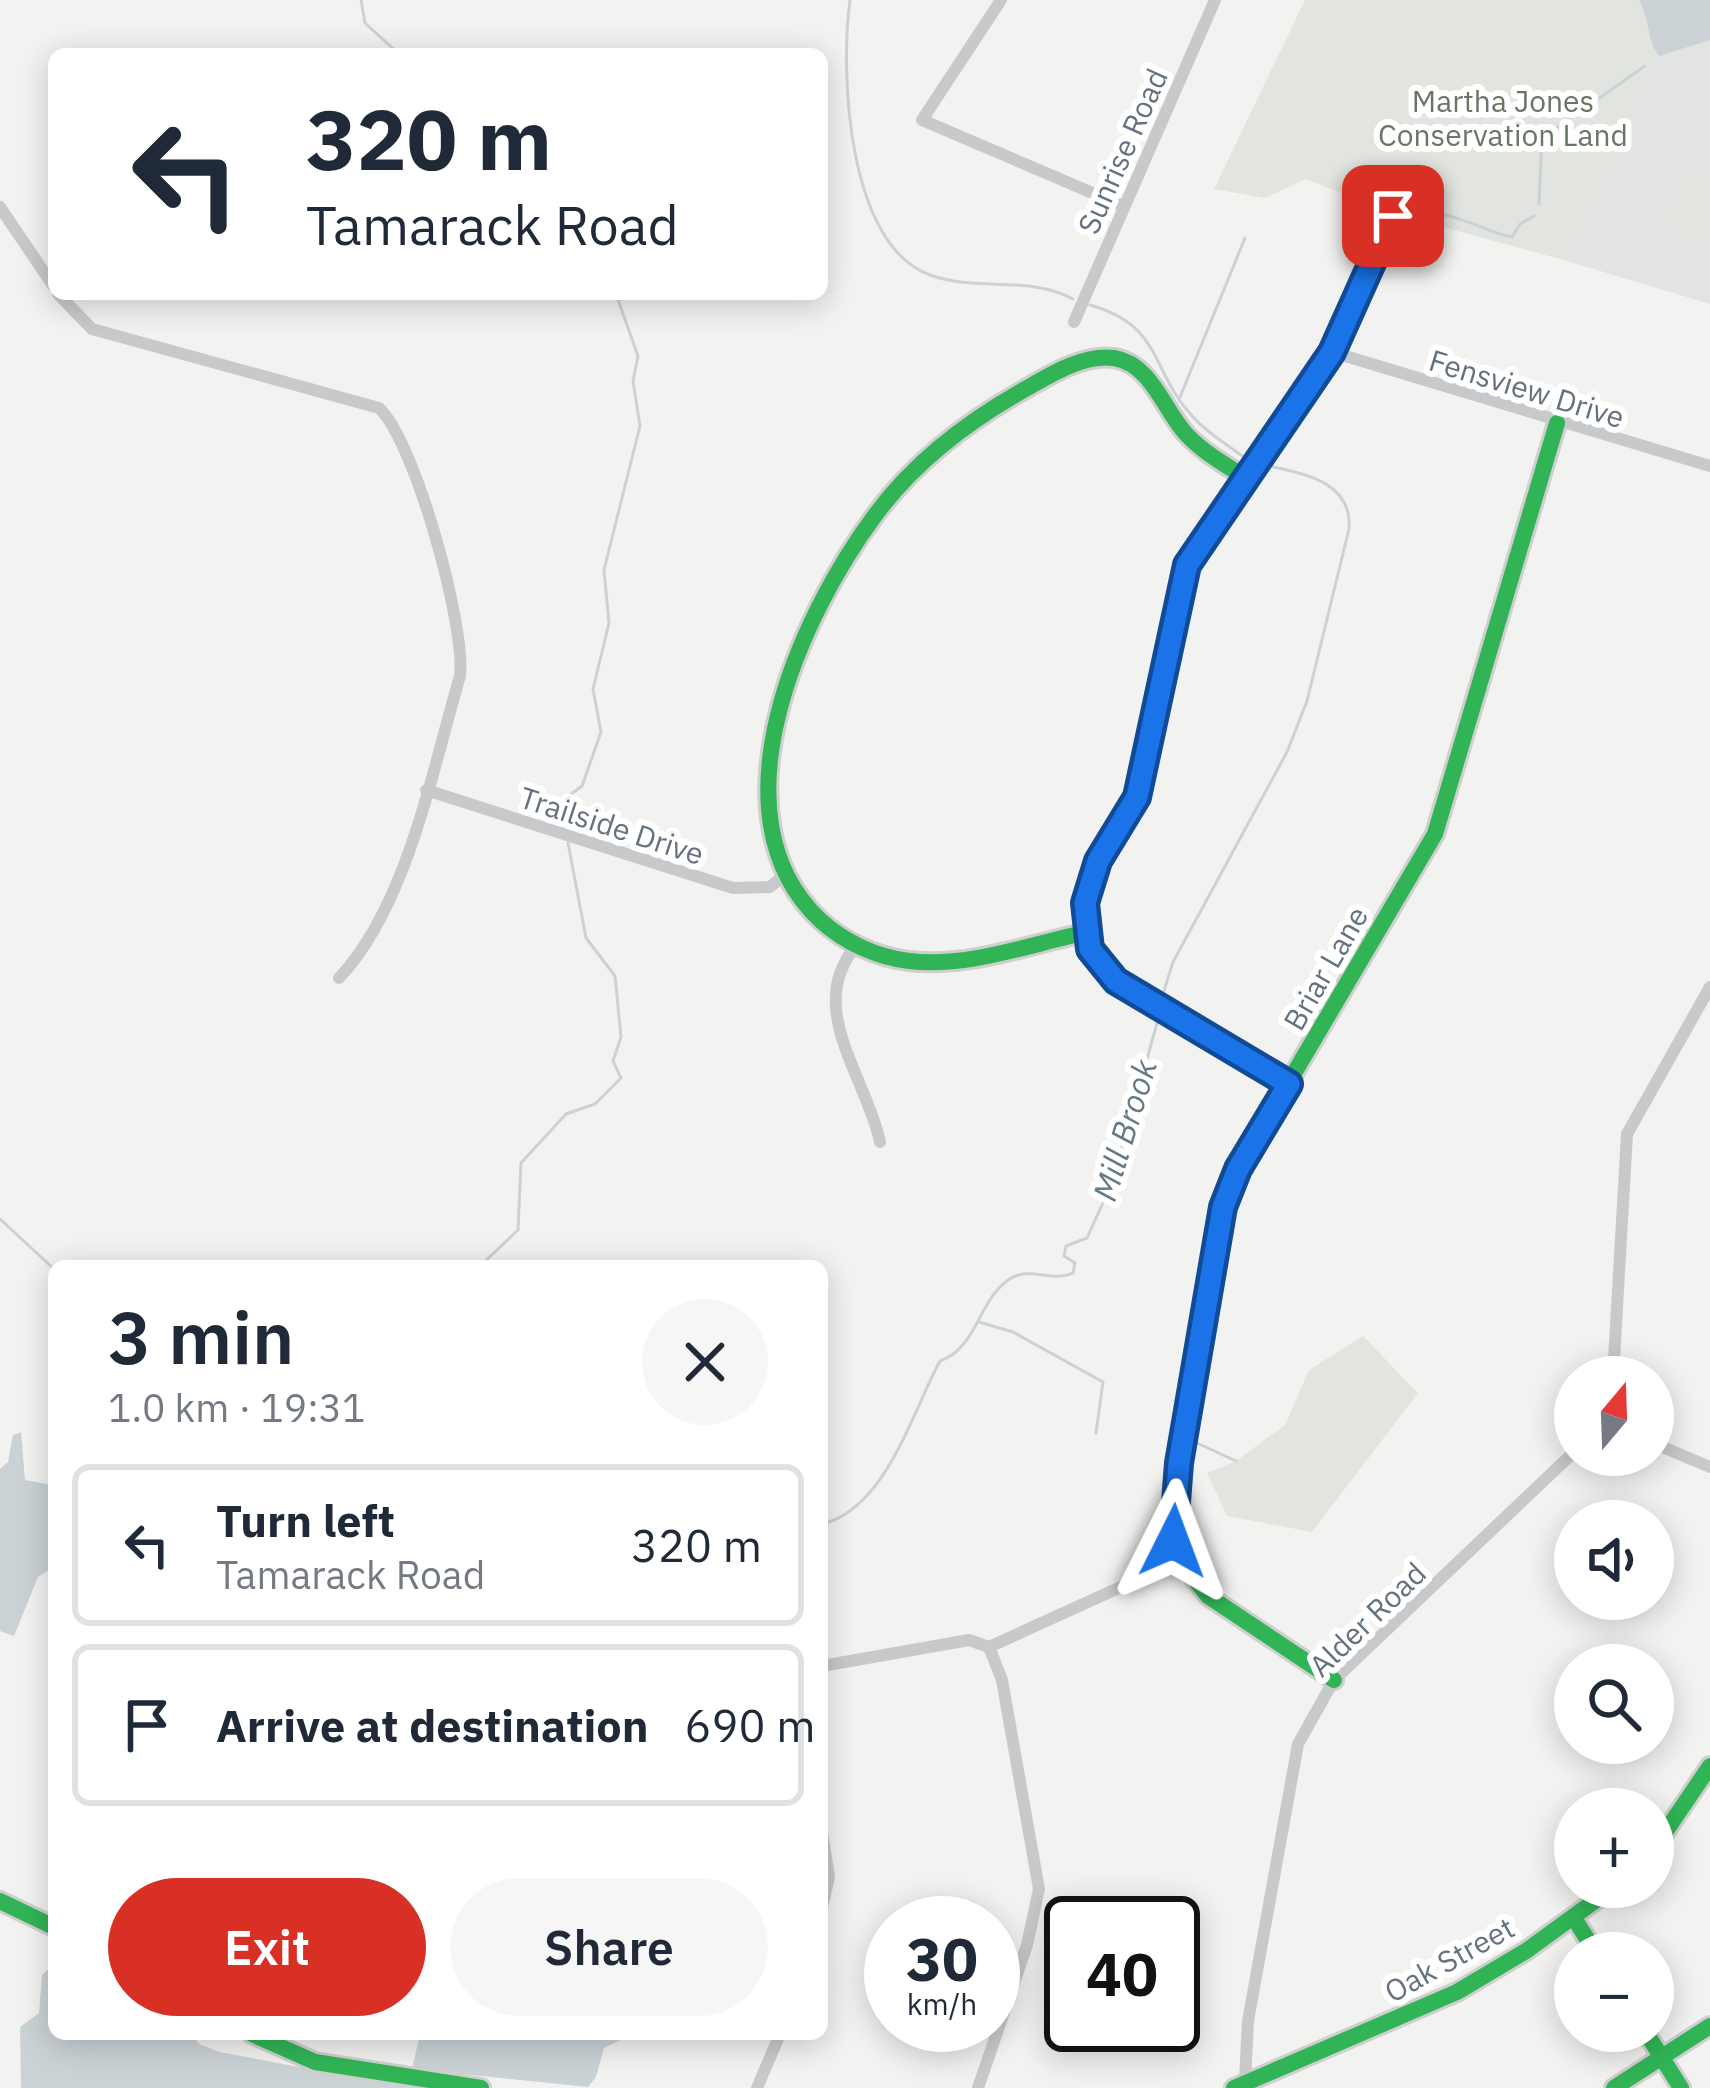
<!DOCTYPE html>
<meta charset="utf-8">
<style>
:root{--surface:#fff;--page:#f6f6f7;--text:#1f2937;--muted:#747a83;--line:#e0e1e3;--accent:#d93025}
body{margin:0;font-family:"IBM Plex Sans",sans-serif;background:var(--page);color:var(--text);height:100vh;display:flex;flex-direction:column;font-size:45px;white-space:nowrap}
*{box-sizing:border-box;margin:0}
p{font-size:39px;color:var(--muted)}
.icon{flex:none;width:66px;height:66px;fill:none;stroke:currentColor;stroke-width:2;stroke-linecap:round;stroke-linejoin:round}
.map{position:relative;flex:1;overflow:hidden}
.drawer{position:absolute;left:48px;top:1260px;width:780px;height:780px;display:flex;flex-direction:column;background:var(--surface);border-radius:18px;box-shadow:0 6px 30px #0003}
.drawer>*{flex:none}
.guide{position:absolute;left:48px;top:48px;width:780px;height:252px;border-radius:18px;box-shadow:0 6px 30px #0003;background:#fff;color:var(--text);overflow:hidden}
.needle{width:78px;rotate:19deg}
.buttons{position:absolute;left:1554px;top:1356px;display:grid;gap:24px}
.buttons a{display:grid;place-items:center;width:120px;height:120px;border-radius:50%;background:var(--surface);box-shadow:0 6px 30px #0003;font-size:60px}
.speed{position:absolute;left:864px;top:1896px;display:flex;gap:24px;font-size:60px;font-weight:700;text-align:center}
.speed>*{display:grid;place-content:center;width:156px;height:156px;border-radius:50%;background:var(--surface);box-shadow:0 6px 30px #0003;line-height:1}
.speed small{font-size:30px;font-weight:400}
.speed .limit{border:6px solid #111;border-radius:18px;background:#fff;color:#111}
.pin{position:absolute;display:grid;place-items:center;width:102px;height:102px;color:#fff;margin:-51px;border-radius:24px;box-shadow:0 6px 18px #0006}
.me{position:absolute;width:132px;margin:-66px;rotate:3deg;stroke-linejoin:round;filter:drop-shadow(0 0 9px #0008)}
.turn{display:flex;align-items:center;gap:42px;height:252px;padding:0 60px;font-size:54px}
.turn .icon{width:156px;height:156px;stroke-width:2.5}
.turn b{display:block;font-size:84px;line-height:102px}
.round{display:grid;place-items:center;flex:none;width:126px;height:126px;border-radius:63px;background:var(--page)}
.headline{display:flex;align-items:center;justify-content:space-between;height:204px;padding:0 60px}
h1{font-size:72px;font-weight:600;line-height:90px}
.button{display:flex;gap:24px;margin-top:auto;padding:24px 60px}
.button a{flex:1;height:138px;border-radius:72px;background:var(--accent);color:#fff;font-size:48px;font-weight:600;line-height:138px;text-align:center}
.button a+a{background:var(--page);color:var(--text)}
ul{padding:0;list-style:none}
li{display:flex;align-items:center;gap:36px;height:162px;margin:0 24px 18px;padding:0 36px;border:6px solid var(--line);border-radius:18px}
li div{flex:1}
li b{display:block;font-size:45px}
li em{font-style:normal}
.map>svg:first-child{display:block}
</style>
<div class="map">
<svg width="1710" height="2088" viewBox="0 0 1710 2088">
<rect width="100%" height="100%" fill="#f2f3f0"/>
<!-- built -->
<path fill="#e2e4e3" d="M1710,43V304L1567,261L1659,61Z"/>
<!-- green -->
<g fill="#e2e5df">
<path d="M1305,0H1710V43L1659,61L1567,261L1384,211L1306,179L1265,198L1214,189Z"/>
<path d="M1710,163V243L1659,225L1679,186Z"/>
<path d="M1363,1336L1418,1393L1312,1532L1227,1516L1207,1473L1236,1461L1285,1425L1309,1370Z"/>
</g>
<!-- water -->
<g fill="#cbd2d5">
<path d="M1639,0H1710V40L1659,56C1647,41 1650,19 1639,0Z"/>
<path d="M21,1432L25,1480L47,1484L54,1491V1567L38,1577L14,1636L0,1631V1469L8,1462L13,1435Z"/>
<path d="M54,1964V2034H192L199,2044L220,2052L409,2088H21L20,2027L39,2013L42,1975Z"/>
<path d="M420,2034H634L604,2048L596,2077L588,2087L412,2069Z"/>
</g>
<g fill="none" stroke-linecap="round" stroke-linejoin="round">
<!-- stream -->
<g stroke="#cbd2d5" stroke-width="3">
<path d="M361,0L365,23L399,54"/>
<path d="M850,0C840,72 847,245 930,275C977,292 1029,275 1073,299"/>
<path d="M1539,204L1542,138L1645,66"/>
<path d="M1407,221C1433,198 1482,232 1512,237L1520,224L1534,216"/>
<path d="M1090,305C1164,326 1149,370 1193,417C1207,433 1228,445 1245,458"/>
<path d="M1180,397L1245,238"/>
<path d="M568,822L571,794L582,786L601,732L593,689L609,623L604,570L640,426L633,381L638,356L616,294"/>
<path d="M1162,997L1173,962L1287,752L1307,701L1349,529C1353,485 1309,474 1273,467"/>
<path d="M0,1219L54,1269"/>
<path d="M480,1266L518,1230L521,1163L566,1114L595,1104L621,1078L613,1061L621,1037L615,976L586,938L568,843"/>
<path d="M979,1322L1013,1332L1103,1382L1096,1433"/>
<path d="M1197,1443L1236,1461"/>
<path d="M822,1524C886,1509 912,1412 940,1361C977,1348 977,1303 1008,1280C1029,1265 1051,1283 1073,1273L1075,1263L1064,1256L1066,1246L1087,1238L1111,1185L1158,1020"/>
</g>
<defs>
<g id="fast">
<path d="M1088,932C1030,944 969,968 909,961C876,957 844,942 820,920C709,815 800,616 876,514C916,460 971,419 1029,387C1053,373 1085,354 1114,358C1152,364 1164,411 1187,435C1204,453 1226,465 1246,478"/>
<path d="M1334,1680L1208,1596L1175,1554L1172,1514L1179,1463L1223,1207L1257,1136L1435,834L1557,423"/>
<path d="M1653,1850L1710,1766"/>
<path d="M0,1901L54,1927"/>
<path d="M1574,1918L1596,1953"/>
<path d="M1645,2031L1681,2088"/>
<path d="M252,2034L315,2062L481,2088"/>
<path d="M1234,2088L1457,1992L1526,1951L1614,1887"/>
<path d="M1614,2088L1710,2026"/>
</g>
</defs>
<!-- fast casing -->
<use href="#fast" stroke="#cecfce" stroke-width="22"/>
<!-- street -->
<g stroke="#c8c9ca" stroke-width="12">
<path d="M1001,0L922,120L1123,206"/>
<path d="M0,207L54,287"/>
<path d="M58,294L92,329L379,408C415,441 466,627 460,676C432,771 407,906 339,978"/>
<path d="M1074,322L1215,0"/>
<path d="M1332,352L1710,466"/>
<path d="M426,790L733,888L770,887L782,877"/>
<path d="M857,945C803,1006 867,1078 880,1142"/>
<path d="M1289,1084L1116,981L1090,949L1085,903L1098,861L1137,798L1187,565L1332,352L1393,216"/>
<path d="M1613,1377L1627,1134L1710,987"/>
<path d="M1653,1443L1710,1467"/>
<path d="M822,1666L969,1640L989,1647L1178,1561"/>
<path d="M822,1832L829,1877L822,1908"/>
<path d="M1245,2081L1248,2021L1298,1744L1334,1680L1575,1451"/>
<path d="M757,2088L780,2034"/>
<path d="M978,2088L1027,1945L1039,1889L1002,1680L989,1647"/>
</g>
<!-- fast -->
<use href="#fast" stroke="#30b455" stroke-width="16"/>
</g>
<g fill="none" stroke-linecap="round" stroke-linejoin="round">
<defs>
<path id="route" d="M1173,1541L1179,1463L1223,1207L1238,1169L1289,1084L1116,981L1090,949L1085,903L1098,861L1137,797L1187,565L1332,352L1393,216"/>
</defs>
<!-- route casing -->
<use href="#route" stroke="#114b97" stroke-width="30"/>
<!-- route -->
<use href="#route" stroke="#1a73e8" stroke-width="21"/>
</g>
<g text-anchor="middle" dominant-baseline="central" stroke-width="12" stroke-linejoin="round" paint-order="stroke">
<!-- park labels -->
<g font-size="30" fill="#667762" stroke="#fff">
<text x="1503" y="100">Martha Jones<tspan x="1503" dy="34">Conservation Land</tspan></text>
</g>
<!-- street labels -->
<g font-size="30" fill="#64727f" stroke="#fff">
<text transform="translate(1122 151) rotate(-66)">Sunrise Road</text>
<text transform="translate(1527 388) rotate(17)">Fensview Drive</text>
<text transform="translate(612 825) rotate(18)">Trailside Drive</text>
<text transform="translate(1325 968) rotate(-60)">Briar Lane</text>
<text transform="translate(1367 1619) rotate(-44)">Alder Road</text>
<text transform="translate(1449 1959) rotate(-29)">Oak Street</text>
</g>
<!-- water labels -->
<g font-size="33" font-style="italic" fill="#647a84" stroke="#fff">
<text transform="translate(1124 1130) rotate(-73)">Mill Brook</text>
</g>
</g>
</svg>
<div class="buttons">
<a><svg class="needle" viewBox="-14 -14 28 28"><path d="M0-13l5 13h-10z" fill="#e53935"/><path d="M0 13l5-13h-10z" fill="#747a83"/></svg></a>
<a><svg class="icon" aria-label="sound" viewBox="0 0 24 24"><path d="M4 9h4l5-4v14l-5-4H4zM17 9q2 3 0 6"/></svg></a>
<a><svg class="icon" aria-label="search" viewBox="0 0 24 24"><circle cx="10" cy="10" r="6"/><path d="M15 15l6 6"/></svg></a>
<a>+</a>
<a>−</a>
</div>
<div class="speed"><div>30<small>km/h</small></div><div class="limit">40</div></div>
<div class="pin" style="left:1393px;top:216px;background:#d93025"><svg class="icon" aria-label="arrive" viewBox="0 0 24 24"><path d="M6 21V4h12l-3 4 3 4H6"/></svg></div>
<svg class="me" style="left:1173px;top:1541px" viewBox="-20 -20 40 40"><path d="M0-17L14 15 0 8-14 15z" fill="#1a73e8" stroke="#fff" stroke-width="4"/></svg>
<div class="guide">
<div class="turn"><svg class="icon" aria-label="left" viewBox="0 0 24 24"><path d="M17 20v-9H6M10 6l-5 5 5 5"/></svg><div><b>320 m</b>Tamarack Road</div></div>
</div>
<section class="drawer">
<div class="headline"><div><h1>3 min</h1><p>1.0 km · 19:31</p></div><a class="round"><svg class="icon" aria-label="close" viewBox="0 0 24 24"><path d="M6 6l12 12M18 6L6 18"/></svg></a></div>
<ul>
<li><svg class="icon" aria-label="left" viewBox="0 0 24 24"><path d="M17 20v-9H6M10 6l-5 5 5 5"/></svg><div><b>Turn left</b><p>Tamarack Road</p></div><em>320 m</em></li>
<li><svg class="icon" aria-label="arrive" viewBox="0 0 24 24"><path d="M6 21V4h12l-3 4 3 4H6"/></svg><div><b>Arrive at destination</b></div><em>690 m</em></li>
</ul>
<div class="button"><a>Exit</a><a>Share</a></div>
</section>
</div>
